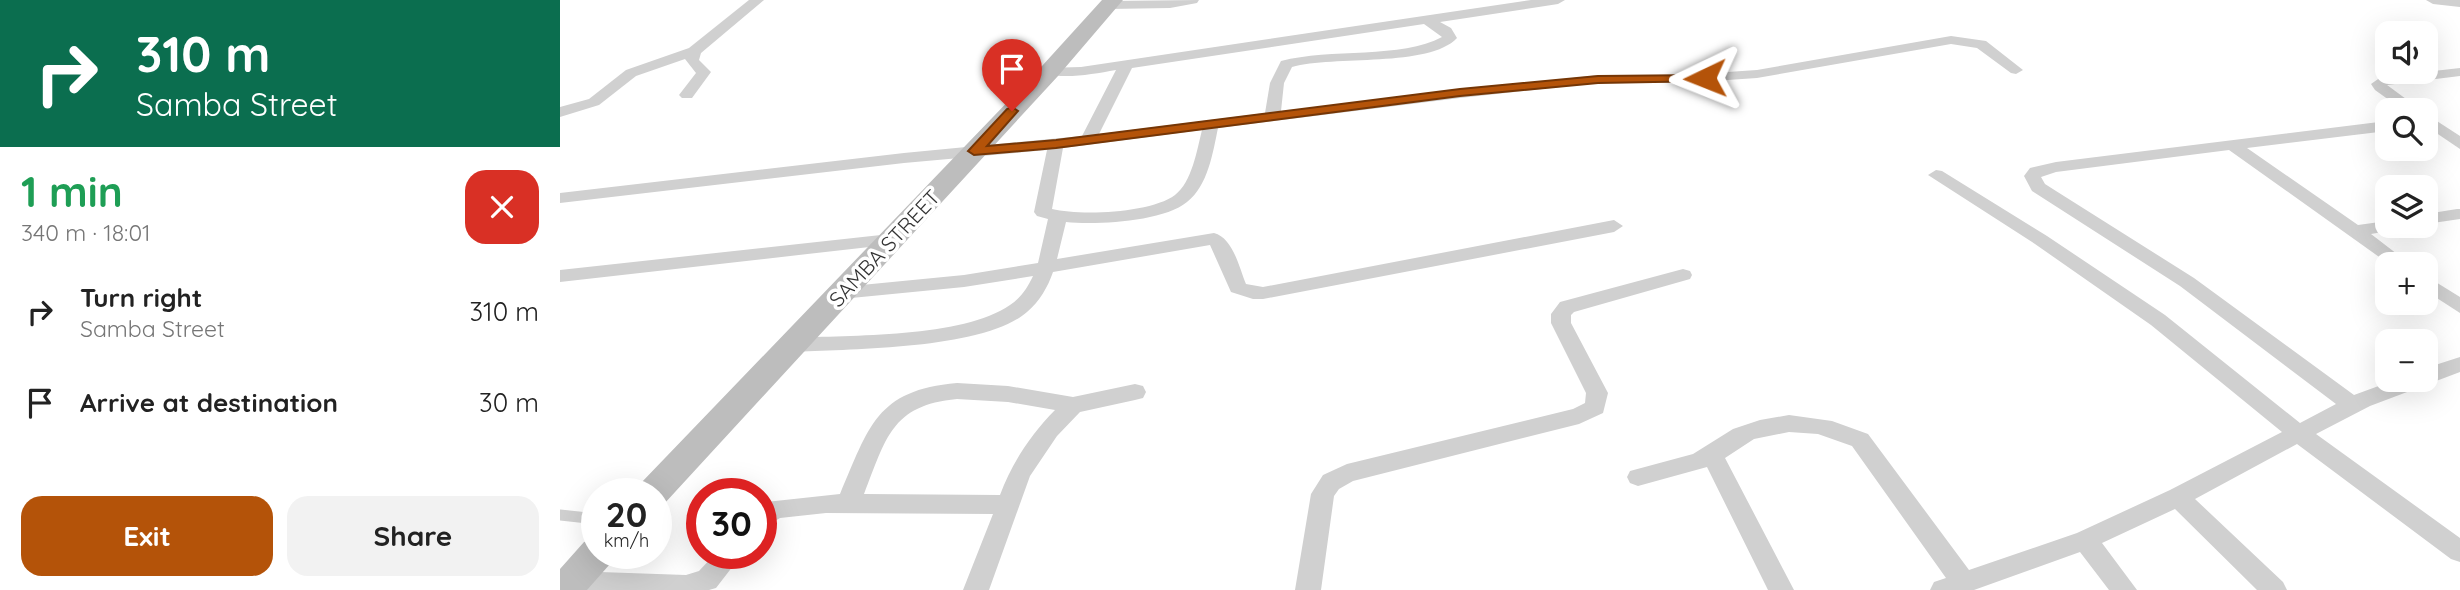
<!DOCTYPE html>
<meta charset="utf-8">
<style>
:root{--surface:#fff;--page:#f2f2f2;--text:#222;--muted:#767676;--accent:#b45309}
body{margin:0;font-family:Quicksand,sans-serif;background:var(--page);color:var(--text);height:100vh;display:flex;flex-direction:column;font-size:26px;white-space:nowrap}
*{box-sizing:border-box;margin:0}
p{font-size:23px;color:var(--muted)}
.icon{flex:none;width:38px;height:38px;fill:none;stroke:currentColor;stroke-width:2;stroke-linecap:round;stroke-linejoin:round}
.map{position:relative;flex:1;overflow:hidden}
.details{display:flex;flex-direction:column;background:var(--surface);width:560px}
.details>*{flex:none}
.guide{background:#0b6e4f;color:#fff;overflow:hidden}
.buttons{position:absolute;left:1815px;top:21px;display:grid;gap:14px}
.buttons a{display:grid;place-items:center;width:63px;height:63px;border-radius:14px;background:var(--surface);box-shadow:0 7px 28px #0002;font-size:35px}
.speed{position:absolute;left:21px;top:478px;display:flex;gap:14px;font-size:35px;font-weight:700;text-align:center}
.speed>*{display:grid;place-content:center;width:91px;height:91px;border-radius:50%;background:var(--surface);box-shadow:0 7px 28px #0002;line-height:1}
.speed small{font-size:18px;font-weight:400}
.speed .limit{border:10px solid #d22;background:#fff;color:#111}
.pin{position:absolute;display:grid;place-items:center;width:60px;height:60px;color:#fff;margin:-72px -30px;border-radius:50% 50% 50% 0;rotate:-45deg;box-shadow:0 0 7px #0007}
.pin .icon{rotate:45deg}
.me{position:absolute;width:77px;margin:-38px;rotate:268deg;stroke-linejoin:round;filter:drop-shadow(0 0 5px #0008)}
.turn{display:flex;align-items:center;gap:24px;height:147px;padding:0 21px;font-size:32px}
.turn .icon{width:91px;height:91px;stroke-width:2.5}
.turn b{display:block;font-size:49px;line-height:60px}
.round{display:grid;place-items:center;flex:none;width:74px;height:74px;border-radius:21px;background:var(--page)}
.overview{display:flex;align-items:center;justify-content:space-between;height:119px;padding:0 21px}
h1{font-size:42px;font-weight:800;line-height:52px;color:#1e9e55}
.cta{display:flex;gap:14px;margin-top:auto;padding:14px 21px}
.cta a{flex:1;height:80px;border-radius:21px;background:var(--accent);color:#fff;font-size:28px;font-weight:800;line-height:80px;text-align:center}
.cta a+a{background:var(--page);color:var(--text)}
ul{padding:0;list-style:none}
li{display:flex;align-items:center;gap:21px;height:91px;padding:0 21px}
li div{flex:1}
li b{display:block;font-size:26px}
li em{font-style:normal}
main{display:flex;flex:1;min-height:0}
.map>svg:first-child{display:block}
</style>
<main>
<section class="details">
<div class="guide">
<div class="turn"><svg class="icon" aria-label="right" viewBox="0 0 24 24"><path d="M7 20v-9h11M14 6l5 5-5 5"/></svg><div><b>310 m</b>Samba Street</div></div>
</div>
<div class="overview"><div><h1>1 min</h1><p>340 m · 18:01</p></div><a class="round" style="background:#d93025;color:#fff"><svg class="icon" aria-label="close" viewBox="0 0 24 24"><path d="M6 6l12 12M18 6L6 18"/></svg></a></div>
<ul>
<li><svg class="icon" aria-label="right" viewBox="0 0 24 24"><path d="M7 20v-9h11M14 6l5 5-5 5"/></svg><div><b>Turn right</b><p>Samba Street</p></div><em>310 m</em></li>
<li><svg class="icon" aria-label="arrive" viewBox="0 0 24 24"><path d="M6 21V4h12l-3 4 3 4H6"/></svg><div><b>Arrive at destination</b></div><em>30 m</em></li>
</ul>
<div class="cta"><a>Exit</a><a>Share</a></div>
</section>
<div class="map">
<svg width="1900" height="590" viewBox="0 0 1900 590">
<rect width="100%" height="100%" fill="#fff"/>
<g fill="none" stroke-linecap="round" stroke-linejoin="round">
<!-- lane -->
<path stroke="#d0d0d0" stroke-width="11" d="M0,515L37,519"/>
<!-- street -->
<g fill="#d0d0d0" fill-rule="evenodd">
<path d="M189,0H204L141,53L139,60L151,72L132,98H122L119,95L136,73L125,59L76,76L39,105L0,117V107L29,99L66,70L129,48Z"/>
<path d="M639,0L637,3L610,8L549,9L542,5L549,1Z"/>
<path d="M971,0H1005L998,4L880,22L891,28L897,38C869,68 774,55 732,67L724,83L721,111L1038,75H1123L1197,70L1391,36L1426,41L1463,70L1456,74L1451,73L1417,48L1391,44L1197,78L1123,83H1038L900,98L658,128C653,152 648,186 627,202C603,222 536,225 506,222L497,259L654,233C673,238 679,267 686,284L703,287L1054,220L1063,226L1054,232L703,299H693L671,292L650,245L493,272C488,287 479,302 467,312C424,350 289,349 232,352L225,350L222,345L225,340L232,338C289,335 403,338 450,305C461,298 468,287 473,276L404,287L281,299L274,298L271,293L274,288L281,287L404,275L478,263L488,219L477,216L474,212L487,150L344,163L0,203V193L344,153L522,136L556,70C533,74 508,79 485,74L483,71L485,68L521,67ZM864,24L882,37C842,59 770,48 721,61L710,83L705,113L539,134L572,68ZM642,130C637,150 632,182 615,195C591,213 521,216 492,209L503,148Z"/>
<path d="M1866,0H1900V7L1873,4Z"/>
<path d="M1900,68V76L1827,85L1861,110H1843L1815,90L1811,84L1821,77Z"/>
<path d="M1866,114L1900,136V149L1866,126Z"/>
<path d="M1827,121V131L1687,148L1798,225L1827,221V226H1837L1834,230L1811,234L1850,264H1829L1669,150L1496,172L1481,177L1485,184L1496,191L1634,278L1794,395L1835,380H1866V368L1900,357V372L1810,406L1756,434L1900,538V562L1891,559L1737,444L1635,499L1723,582L1727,590H1697L1615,509L1542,543L1577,590H1549L1520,552L1414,590H1370L1374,582L1386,578L1292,446L1258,434L1229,432L1194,439L1165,458L1234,590H1208L1147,467L1078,486L1070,483L1067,477L1070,471L1133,454L1173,429L1200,420L1229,415L1272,421L1308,434L1409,570L1517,533L1610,490L1722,432L1591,325L1475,244L1368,175L1376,170L1382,171L1487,236L1605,315L1740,423L1776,404L1620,286L1472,191L1464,176L1470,168L1496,162Z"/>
<path d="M1897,209H1900V219L1866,224V214Z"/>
<path d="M330,234L336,236L339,240L336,244L0,282V270Z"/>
<path d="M1123,269L1130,271L1132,275L1130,279L1014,312L1011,315V323L1048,393L1043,413L1019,424L793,481L779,489L774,496L761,590H735L751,494L763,475L787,464L1013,409L1025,403L1026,393L991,323V314L1000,302Z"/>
<path d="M1866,276L1900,297V313L1866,291Z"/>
<path d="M397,383L448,386L513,397L575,384L583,386L586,392L583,398L575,400L520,412L497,436L470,476L429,590H403L433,514L266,513L220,518L201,529V505L206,502L280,494C309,427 316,390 397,383ZM397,399L448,402L495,410C471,434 452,463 440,495L304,494C326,439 331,405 397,399Z"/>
<path d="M156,553H183L156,588L149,590H3L0,585L2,574L11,571L126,575L139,571Z"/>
</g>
<!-- secondary -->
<g fill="#bdbdbd" fill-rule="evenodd">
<path d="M542,0H563L498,76L104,504L96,506V494H75L80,484L482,66Z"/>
<path d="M37,538V553H55L50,564L27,590H0V569L24,542Z"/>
</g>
</g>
<!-- route -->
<path fill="#b45309" stroke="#753606" stroke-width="2" d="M1145,75L1149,76V81L1038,83L900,96L496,148L414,155L408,151L447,109L452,107L458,111L427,146L496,140L900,89L1038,76Z"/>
<g text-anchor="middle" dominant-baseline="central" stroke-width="7" stroke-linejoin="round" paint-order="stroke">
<!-- street labels -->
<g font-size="21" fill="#333" stroke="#fff">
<text transform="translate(324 248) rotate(-47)">SAMBA STREET</text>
</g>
</g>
</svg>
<div class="buttons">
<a><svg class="icon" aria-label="sound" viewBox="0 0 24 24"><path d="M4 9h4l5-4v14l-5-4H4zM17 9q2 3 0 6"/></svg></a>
<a><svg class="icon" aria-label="search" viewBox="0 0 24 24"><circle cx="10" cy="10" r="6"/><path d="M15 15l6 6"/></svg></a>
<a><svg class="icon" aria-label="layers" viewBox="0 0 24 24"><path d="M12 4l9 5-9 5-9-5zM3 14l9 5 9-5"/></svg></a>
<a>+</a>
<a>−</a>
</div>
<div class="speed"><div>20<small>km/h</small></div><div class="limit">30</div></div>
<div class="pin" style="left:452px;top:111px;background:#d93025"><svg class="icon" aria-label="arrive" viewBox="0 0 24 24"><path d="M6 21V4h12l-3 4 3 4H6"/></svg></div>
<svg class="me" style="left:1145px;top:78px" viewBox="-20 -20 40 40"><path d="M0-17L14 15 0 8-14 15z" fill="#b45309" stroke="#fff" stroke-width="4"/></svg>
</div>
</main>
